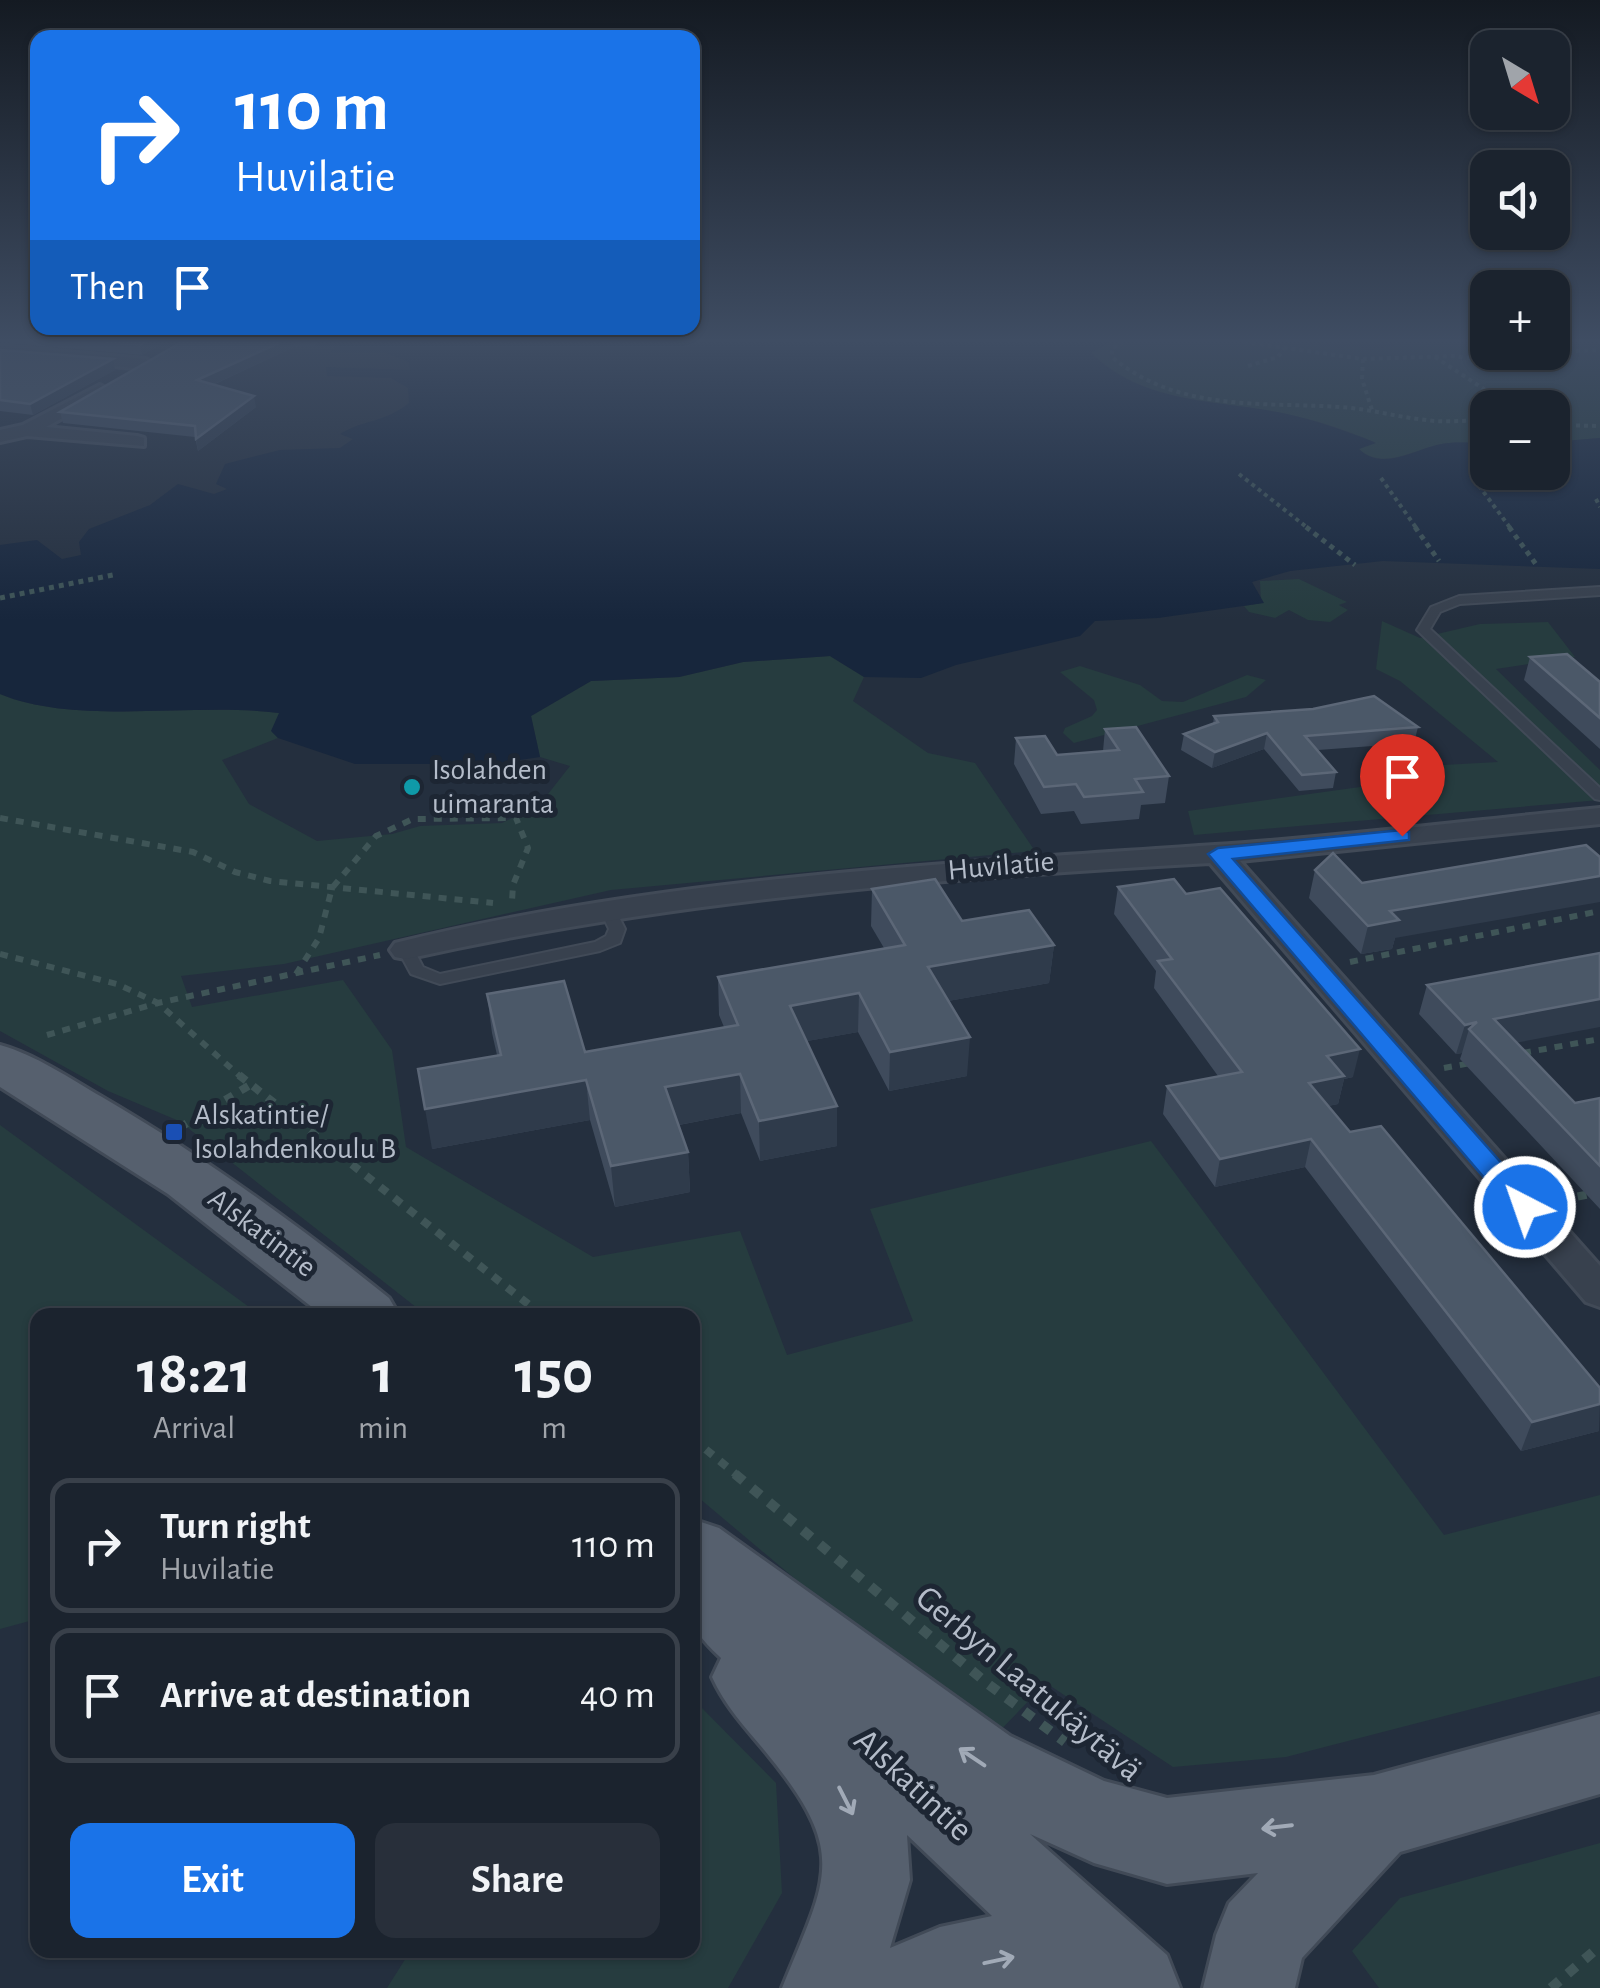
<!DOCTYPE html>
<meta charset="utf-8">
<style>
:root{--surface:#1b232e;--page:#282f3a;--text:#f1f3f6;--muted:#a0a4aa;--line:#39404a;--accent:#1a73e8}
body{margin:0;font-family:"Alegreya Sans",sans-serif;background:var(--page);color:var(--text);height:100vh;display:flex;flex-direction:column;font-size:38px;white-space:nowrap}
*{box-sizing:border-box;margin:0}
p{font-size:32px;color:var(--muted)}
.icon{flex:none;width:55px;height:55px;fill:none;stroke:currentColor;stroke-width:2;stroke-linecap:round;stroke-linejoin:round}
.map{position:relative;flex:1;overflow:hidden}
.drawer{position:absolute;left:30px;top:1308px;width:670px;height:650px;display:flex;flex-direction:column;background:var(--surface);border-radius:20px;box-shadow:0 2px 8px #0004,0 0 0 2px var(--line)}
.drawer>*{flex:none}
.guide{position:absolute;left:30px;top:30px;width:670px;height:305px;border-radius:20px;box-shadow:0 2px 8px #0004,0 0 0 2px var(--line);background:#1a73e8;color:#fff;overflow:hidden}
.needle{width:65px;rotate:142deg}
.fabs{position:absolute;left:1470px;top:30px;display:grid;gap:20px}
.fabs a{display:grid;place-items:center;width:100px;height:100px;border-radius:20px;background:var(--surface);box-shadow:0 2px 8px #0004,0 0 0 2px var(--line);font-size:50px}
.pin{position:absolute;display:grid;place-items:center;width:85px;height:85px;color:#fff;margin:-102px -42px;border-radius:50% 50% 50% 0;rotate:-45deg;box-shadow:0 0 10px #0007}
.pin .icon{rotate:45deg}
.me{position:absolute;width:110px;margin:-55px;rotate:319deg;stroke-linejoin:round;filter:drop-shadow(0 0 8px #0008)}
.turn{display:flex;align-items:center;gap:35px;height:210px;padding:0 40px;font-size:45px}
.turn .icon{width:130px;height:130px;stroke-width:2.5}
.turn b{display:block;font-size:70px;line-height:85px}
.then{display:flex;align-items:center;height:95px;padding:0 40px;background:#0003;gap:20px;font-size:38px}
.eta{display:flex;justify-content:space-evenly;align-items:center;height:170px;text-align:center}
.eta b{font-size:60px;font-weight:700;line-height:70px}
.primary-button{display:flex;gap:20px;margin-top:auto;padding:20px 40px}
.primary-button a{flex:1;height:115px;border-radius:20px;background:var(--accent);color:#fff;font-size:40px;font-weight:700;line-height:115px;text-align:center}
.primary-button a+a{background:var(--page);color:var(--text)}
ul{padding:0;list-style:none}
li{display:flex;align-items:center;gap:30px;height:135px;margin:0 20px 15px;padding:0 20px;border:5px solid var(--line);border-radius:20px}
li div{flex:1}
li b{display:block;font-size:38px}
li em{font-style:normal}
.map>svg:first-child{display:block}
</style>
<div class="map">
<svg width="1600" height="1988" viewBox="0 0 1600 1988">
<rect width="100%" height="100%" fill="#242f3e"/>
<!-- green -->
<g fill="#263c3f">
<path d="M1111,342H1294L1339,348L1353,345L1367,350L1417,342H1487L1488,352H1552L1553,342H1600V438L1553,442L1552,408H1488L1487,443C1472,443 1453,441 1437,445C1412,451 1382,470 1359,449L1374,442C1346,430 1316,420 1286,414C1216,399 1144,405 1091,352Z"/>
<path d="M1299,579L1347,602L1339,605L1348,610L1330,622L1308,620L1289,610L1275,618L1249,612L1244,606L1261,603L1260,581Z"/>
<path d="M1382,621L1420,638L1480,624L1548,622L1575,657L1496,669L1600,770V800L1194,835L1188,811L1396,782L1425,766L1498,762L1400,681L1376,669Z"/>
<path d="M830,656L864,677L853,701L928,753L975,763L1035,851L611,890L284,964L181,976L192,1007L343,980L392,1050L406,1147L593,1257L740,1231L787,1355L913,1321L870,1209L1151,1141L1444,1535L1600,1495V1676L1286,1757L1173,1767L1046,1683L989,1742L693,1493L692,1315H426L179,1121L108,1091L0,1031V694C77,726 193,702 280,713L272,731L278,738L222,760L249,804L317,841L392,834L420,826L502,823L541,803L570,766L540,757L531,716L591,681L679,677L743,662Z"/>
<path d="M1080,666L1140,685L1162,701L1183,702L1247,675L1266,680L1246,697L1074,743L1063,733L1065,728L1092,716L1097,710L1094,700L1060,672Z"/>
<path d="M0,1125L260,1315H38L37,1619L0,1629Z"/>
<path d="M693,1699L776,1783L782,1893L728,1988H387L411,1950H692Z"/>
<path d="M1600,1843V1988H1379L1352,1951L1400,1898Z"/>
</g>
<!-- water -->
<path fill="#17263c" d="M376,342H1111L1091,353C1145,406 1218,399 1287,414C1317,421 1347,431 1376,443L1359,449C1380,471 1413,451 1437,445C1453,441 1471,443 1487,443L1488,472H1552L1553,442L1600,438V569L1383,561L1290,571L1252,582L1264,603L1158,618L1095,621L1080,636L956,665L921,678L864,677L830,656L743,662L679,677L591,681L531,716L540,757L493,764H355L278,738L271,731L279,713C193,702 77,726 0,694V545L37,540L62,559L81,555L79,542L89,529L150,505L178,484L214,494L227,489L216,484L225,464L280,450L340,448L353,439L340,434C367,418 382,424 409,403L408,388L391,378L327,376L326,367L410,370L409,362L386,353L331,352L339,343L370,345Z"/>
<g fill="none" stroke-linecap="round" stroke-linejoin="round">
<defs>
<g id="service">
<path d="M1600,587V595L1460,604L1440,612L1430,629L1600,788V800L1595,799L1417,630L1431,607L1459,596Z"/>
<path d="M608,905L614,907L625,929L620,943L600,951L440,984L411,974L398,950L400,946H412L423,967L440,974L595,942L606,936L609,929L600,910Z"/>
</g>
<g id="minor">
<path d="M0,346L146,359L154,364L146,369L0,356Z"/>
<path d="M100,385L109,390L106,394L46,427L137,436L144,438V446L27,436L0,442V430L23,425Z"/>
<path d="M1600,808V824L1240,861L1600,1266V1307L1586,1302L1210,863C940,878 670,900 406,959L395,957L390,950L395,943C663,877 941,864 1215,845C1343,837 1472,820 1600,808Z"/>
</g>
<g id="primary">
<path d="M0,1045C36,1055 69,1078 102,1097C203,1156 298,1225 389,1298L399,1315H322L168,1194L0,1087Z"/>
<path d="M692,1519L719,1528L1010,1736L1104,1781L1167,1798L1374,1775L1600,1714V1794L1400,1852L1302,1958L1295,1988H1203L1216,1935L1229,1903L1258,1873L1167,1884L1094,1863L1030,1834L1167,1955L1180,1988H782C828,1875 849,1853 765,1751C745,1727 725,1706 712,1677L721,1658C702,1640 685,1624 696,1597L692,1595ZM907,1835L992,1916L940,1927L890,1948L910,1880Z"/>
</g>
</defs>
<!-- service casing -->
<use href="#service" stroke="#414a57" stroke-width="4"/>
<!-- minor casing -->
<use href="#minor" stroke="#414a57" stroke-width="6"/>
<!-- primary casing -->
<use href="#primary" stroke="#414a57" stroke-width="6"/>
<!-- path-far4 -->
<g stroke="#3f5557" stroke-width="4" stroke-dasharray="4 4" stroke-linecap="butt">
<path d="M1124,342L1112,348V357C1177,412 1262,402 1341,407C1370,409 1397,417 1426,420C1447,423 1467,420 1488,420"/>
<path d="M1244,342L1363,359L1453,356L1519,365L1544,362L1575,351L1600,350"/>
<path d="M1435,357L1493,395L1490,408"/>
<path d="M1363,359L1362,379L1372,410"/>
<path d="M1248,366L1278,357L1284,348"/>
<path d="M1552,425L1600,426"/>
<path d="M1239,474L1309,529"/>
<path d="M1381,478L1417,529"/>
<path d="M1474,479L1511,529"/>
<path d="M1596,499L1600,507"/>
</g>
<!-- path-far3 -->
<g stroke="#3f5557" stroke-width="5" stroke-dasharray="5 5" stroke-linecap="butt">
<path d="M1306,527L1355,565"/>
<path d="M1415,527L1439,561"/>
<path d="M1509,527L1538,567"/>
<path d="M0,598L113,575"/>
</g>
<!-- path-far2 -->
<g stroke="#3f5557" stroke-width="6" stroke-dasharray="8 8" stroke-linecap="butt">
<path d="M0,818L193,852L235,872L270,881L493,903"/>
<path d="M0,954L117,984L158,1003L242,1078"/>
<path d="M1350,962L1600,911"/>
<path d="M296,974L319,938L332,888L376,836L413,819L516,818L528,848L513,885L512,901"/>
<path d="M47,1035L158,1003L380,955"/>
<path d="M1523,1053L1600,1039"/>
<path d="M1444,1068L1471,1063"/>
</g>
<!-- path-far1 -->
<g stroke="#3f5557" stroke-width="8" stroke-dasharray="9 9" stroke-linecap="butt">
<path d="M239,1075L542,1315"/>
<path d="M179,1128L250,1085"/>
<path d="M1560,1200L1600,1192"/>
<path d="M692,1438L738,1476"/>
</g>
<!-- path -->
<g stroke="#3f5557" stroke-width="10" stroke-dasharray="11 11" stroke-linecap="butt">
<path d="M735,1474L988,1684L1065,1742"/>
<path d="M1551,1988L1600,1946"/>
</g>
<!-- service -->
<use href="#service" fill="#38414e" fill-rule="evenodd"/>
<!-- minor -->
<use href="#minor" fill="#38414e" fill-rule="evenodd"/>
<!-- primary -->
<use href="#primary" fill="#56606e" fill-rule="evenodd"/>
</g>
<!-- wall -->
<g fill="#3f4b5c">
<path d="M0,342H166L142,355Z"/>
<path d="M182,342H316L315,346L294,347L213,385L256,407L198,451L195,437L63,423L60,412Z"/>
<path d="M0,350L115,370L33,415L0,411Z"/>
<path d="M1530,657L1600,682V749L1524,680Z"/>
<path d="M1214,716L1418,727L1414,743L1318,750L1336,772L1333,788L1299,791L1264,749L1212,768L1181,750L1184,734L1213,724Z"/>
<path d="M1105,729L1169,776L1165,803L1141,805L1139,819L1081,824L1074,811L1041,814L1014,764L1016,738L1057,755L1103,751Z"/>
<path d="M1315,870L1362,883L1395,938L1392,949L1361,954L1309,898Z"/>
<path d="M1118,887L1186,894L1353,1077L1344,1079L1338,1104L1328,1106L1599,1431L1521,1451L1305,1167L1215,1187L1163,1114L1167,1086L1218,1076L1154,988L1156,971L1114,914Z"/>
<path d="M872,889L962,921L1054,945L1049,983L948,1001L967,1076L889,1091L858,1032L807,1041L837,1106V1146L760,1161L741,1113L679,1125L688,1152L690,1192L615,1207L590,1120L432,1149L497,1055L492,1033L487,994L585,1052L724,1027L719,1015L718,977L884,948L871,926Z"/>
<path d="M1427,985L1517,1043L1575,1103L1600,1098V1209L1460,1059L1462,1053L1456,1054L1419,1014Z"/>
</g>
<!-- shaded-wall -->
<g fill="#2f3b4b">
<path d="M145,342H166L142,355L140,345Z"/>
<path d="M281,342H293L294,347L199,391L197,380Z"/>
<path d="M113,359L115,370L33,415L30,404Z"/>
<path d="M254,396L256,407L198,451L196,439Z"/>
<path d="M1267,733L1264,749L1212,768L1215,752Z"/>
<path d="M1600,876V902L1395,938L1392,949L1361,954L1368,926L1390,911Z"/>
<path d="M1054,945L1049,983L926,1005L928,967Z"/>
<path d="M859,993L858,1032L791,1044L790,1006Z"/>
<path d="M1600,999V1027L1488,1048L1494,1019Z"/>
<path d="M1477,1022L1469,1029L1462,1053L1456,1054L1465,1025Z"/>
<path d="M970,1037L967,1076L889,1091L890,1052Z"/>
<path d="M1360,1049L1353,1077L1344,1079L1338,1104L1303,1111L1309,1083L1327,1056Z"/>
<path d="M740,1074L741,1113L668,1127L665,1087Z"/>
<path d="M586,1080L590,1120L432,1149L425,1109Z"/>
<path d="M837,1106V1146L760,1161L759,1121Z"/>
<path d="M1311,1139L1305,1167L1215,1187L1220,1159Z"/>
<path d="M688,1152L690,1192L615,1207L611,1166Z"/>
<path d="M1600,1404L1599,1431L1521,1451L1532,1422Z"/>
</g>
<!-- building -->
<g fill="#4b5868" stroke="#5c6777" stroke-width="2.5">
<path d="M107,342H145L140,345Z"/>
<path d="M182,342H281L197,380L254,396L196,439L195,426L60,412Z"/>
<path d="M0,350L113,359L30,404L0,400Z"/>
<path d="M1567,654L1600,682V718L1530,657Z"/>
<path d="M1374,696L1418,727L1305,736L1336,772L1302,775L1267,733L1215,752L1184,734L1218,722L1214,716L1313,709Z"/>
<path d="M1136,727L1169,776L1135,779L1143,792L1084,797L1076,784L1044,787L1016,738L1045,736L1057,755L1119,750L1105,729Z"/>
<path d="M1586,845L1600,857V876L1390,911L1399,920L1368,926L1315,870L1333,853L1362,883Z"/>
<path d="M935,879L962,921L1029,910L1054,945L928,967L970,1037L890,1052L859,993L790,1006L837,1106L759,1121L740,1074L665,1087L688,1152L611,1166L586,1080L425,1109L418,1069L501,1055L487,994L564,981L585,1052L738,1025L718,977L905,945L872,889Z"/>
<path d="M1174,879L1186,894L1220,888L1360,1049L1327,1056L1344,1076L1309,1083L1350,1132L1381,1126L1600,1388V1404L1532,1422L1311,1139L1220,1159L1167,1086L1242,1072L1158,961L1172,959L1118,887Z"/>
<path d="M1600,953V999L1494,1019L1575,1103L1600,1098V1166L1469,1029L1477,1022L1465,1025L1427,985Z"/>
</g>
<!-- one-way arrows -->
<defs><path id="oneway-shaft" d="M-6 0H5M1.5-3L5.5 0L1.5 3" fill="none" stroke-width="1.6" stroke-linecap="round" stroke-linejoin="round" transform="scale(2.5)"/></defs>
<g stroke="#a1aab7">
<use href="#oneway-shaft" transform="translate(972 1757) rotate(-146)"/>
<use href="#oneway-shaft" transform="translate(846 1801) rotate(63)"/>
<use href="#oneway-shaft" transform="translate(1277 1827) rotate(173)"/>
<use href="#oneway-shaft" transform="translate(999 1960) rotate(-12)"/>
</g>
<!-- sky -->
<linearGradient id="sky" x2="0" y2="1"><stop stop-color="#141a22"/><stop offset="0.55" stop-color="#3f4d63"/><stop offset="1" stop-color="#3f4d63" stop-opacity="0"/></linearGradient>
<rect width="1600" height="620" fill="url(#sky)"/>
<!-- route -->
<path fill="#1a73e8" stroke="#114b97" stroke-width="2.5" d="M1402,830L1409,832V840L1233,859L1534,1200L1538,1207L1534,1214H1515L1208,854L1218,848Z"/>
<!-- markers -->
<circle fill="#0f9aa8" stroke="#1d2633" stroke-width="4" cx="412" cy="787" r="10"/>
<rect fill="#1a4fb4" stroke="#1d2633" stroke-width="4" x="164" y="1122" width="20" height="20" rx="5"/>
<g text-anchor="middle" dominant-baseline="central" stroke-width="10" stroke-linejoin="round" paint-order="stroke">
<!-- poi labels -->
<g font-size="30" fill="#b4bcc9" stroke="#1d2633" text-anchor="start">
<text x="432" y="770">Isolahden<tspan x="432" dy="34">uimaranta</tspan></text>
<text x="194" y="1115">Alskatintie/<tspan x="194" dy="34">Isolahdenkoulu B</tspan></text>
</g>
<!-- street labels -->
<g font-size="30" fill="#b4bcc9" stroke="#1d2633">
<text transform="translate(1001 866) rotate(-5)">Huvilatie</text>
<text transform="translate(262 1233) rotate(37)">Alskatintie</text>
</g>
<!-- near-street labels -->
<g font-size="35" fill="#b4bcc9" stroke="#1d2633">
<text transform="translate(1029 1684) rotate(40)">Gerbyn Laatukäytävä</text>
<text transform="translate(913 1785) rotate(43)">Alskatintie</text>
</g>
</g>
</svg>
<div class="fabs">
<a><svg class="needle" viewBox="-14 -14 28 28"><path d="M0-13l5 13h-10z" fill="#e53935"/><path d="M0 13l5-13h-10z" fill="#a0a4aa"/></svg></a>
<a><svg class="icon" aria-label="sound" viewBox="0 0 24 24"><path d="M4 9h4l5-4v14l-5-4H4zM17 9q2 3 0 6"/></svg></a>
<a>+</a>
<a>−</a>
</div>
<div class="pin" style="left:1402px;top:836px;background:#d93025"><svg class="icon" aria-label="arrive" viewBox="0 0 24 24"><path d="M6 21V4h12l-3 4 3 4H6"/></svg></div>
<svg class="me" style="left:1525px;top:1207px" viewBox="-20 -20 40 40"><circle r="17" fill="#1a73e8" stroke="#fff" stroke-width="3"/><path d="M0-11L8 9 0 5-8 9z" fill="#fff"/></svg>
<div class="guide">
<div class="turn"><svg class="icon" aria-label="right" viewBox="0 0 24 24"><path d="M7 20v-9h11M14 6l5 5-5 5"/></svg><div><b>110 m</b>Huvilatie</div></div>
<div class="then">Then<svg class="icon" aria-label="arrive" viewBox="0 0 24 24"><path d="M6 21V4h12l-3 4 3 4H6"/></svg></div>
</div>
<section class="drawer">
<div class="eta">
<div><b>18:21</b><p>Arrival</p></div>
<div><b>1</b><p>min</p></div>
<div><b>150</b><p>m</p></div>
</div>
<ul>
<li><svg class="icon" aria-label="right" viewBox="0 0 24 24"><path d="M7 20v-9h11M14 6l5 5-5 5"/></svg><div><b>Turn right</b><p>Huvilatie</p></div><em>110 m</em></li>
<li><svg class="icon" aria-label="arrive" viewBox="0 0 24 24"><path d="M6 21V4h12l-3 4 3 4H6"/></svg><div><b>Arrive at destination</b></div><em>40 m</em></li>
</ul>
<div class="primary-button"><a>Exit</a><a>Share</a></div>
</section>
</div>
